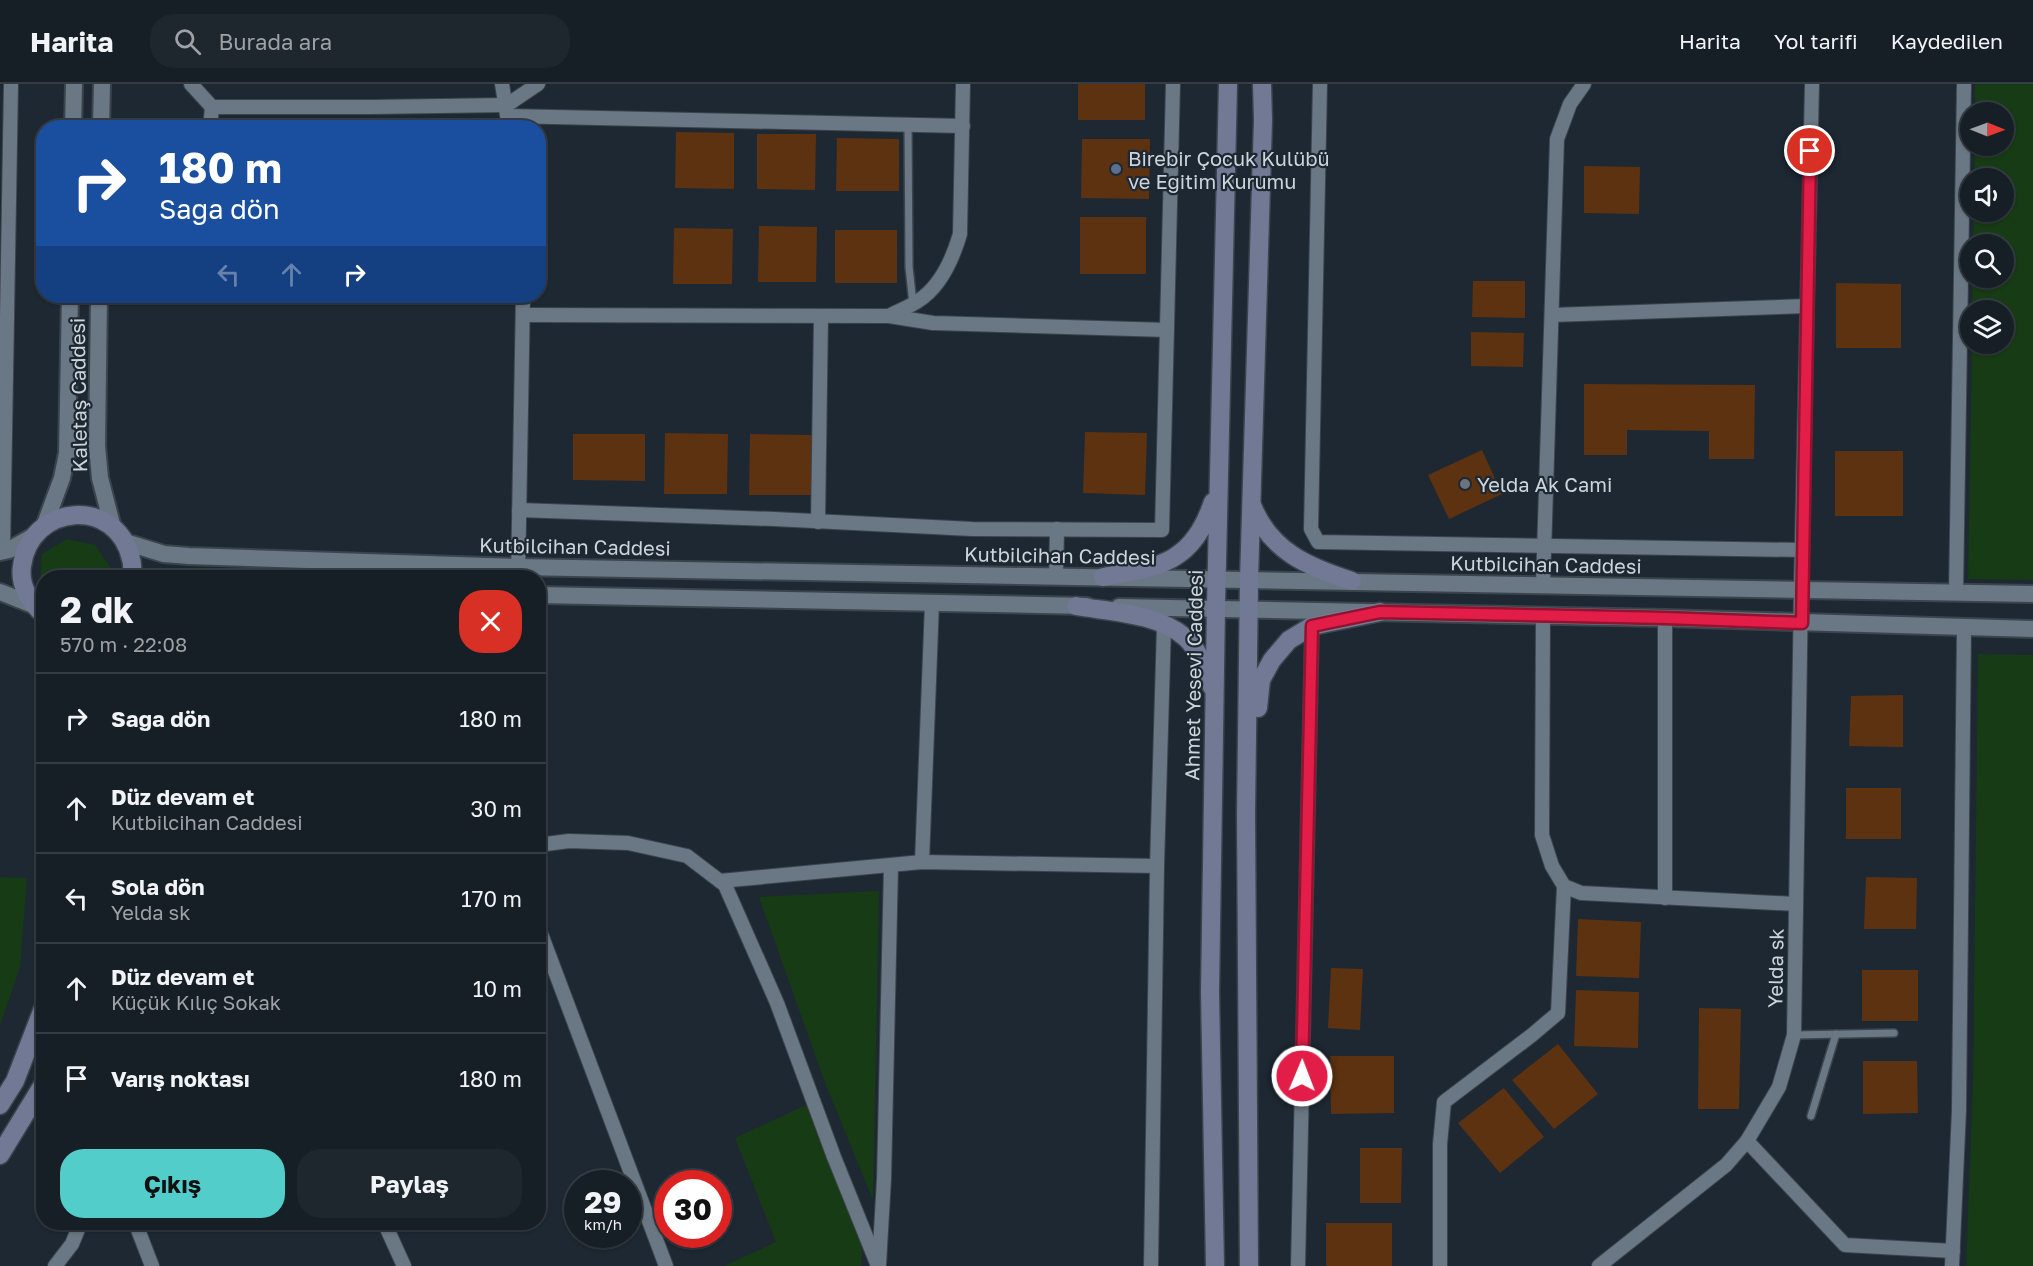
<!DOCTYPE html>
<html lang="tr">
<meta charset="utf-8">
<style>
:root{--surface:#161e26;--page:#1f272e;--text:#f1f3f6;--muted:#9ea2a7;--line:#353c43;--accent:#53cdca}
body{margin:0;font-family:"Golos Text",sans-serif;background:var(--page);color:var(--text);height:100vh;display:flex;flex-direction:column;font-size:22px;white-space:nowrap}
*{box-sizing:border-box;margin:0}
p{font-size:20px;color:var(--muted)}
.icon{flex:none;width:33px;height:33px;fill:none;stroke:currentColor;stroke-width:2;stroke-linecap:round;stroke-linejoin:round}
.map{position:relative;flex:1;overflow:hidden}
.details{position:absolute;left:36px;top:486px;width:510px;height:660px;display:flex;flex-direction:column;background:var(--surface);border-radius:24px;box-shadow:0 2px 4px #0004,0 0 0 2px var(--line)}
.details>*{flex:none}
.banner{position:absolute;left:36px;top:36px;width:510px;height:183px;border-radius:24px;box-shadow:0 2px 4px #0004,0 0 0 2px var(--line);background:#1a4fa0;color:#fff;overflow:hidden}
.needle{width:39px;rotate:91deg}
.fabs{position:absolute;left:1960px;top:18px;display:grid;gap:12px}
.fabs a{display:grid;place-items:center;width:54px;height:54px;border-radius:50%;background:var(--surface);box-shadow:0 2px 4px #0004,0 0 0 2px var(--line);font-size:30px}
.speed{position:absolute;left:564px;top:1086px;display:flex;gap:12px;font-size:30px;font-weight:700;text-align:center}
.speed>*{display:grid;place-content:center;width:78px;height:78px;border-radius:50%;background:var(--surface);box-shadow:0 2px 4px #0004,0 0 0 2px var(--line);line-height:1}
.speed small{font-size:15px;font-weight:400}
.speed .limit{border:9px solid #d22;background:#fff;color:#111}
.pin{position:absolute;display:grid;place-items:center;width:51px;height:51px;color:#fff;margin:-26px;border:3px solid #fff;border-radius:50%;box-shadow:0 2px 6px #0007}
.me{position:absolute;width:66px;margin:-33px;rotate:1deg;stroke-linejoin:round;filter:drop-shadow(0 0 4px #0008)}
.turn{display:flex;align-items:center;gap:21px;height:126px;padding:0 24px;font-size:27px}
.turn .icon{width:78px;height:78px;stroke-width:2.5}
.turn b{display:block;font-size:42px;line-height:51px}
.lanes{display:flex;align-items:center;height:57px;padding:0 24px;background:#0003;justify-content:center;gap:30px;direction:ltr}
.lanes .off{opacity:.35}
.round{display:grid;place-items:center;flex:none;width:63px;height:63px;border-radius:24px;background:var(--page)}
.head{display:flex;align-items:center;justify-content:space-between;height:102px;padding:0 24px}
h1{font-size:36px;font-weight:700;line-height:45px}
.action{display:flex;gap:12px;margin-top:auto;padding:12px 24px}
.action a{flex:1;height:69px;border-radius:24px;background:var(--accent);color:#111;font-size:24px;font-weight:700;line-height:69px;text-align:center}
.action a+a{background:var(--page);color:var(--text)}
ul{padding:0;list-style:none}
li{display:flex;align-items:center;gap:18px;height:90px;padding:0 24px;border-top:2px solid var(--line)}
li div{flex:1}
li b{display:block;font-size:22px}
li em{font-style:normal}
header{display:flex;align-items:center;gap:36px;box-sizing:border-box;height:84px;padding:0 30px;background:var(--surface);border-bottom:2px solid var(--line)}
header strong{font-size:28px}
nav{display:flex;gap:33px;margin-inline-start:auto;font-size:21px}
.search{width:420px;height:54px;background:var(--page);display:flex;align-items:center;gap:15px;box-sizing:border-box;padding:0 21px;border-radius:24px;color:var(--muted);font-size:22px}
.map>svg:first-child{display:block}
</style>
<header>
<strong>Harita</strong>
<div class="search"><svg class="icon" aria-label="search" viewBox="0 0 24 24"><circle cx="10" cy="10" r="6"/><path d="M15 15l6 6"/></svg>Burada ara</div>
<nav><a>Harita</a><a>Yol tarifi</a><a>Kaydedilen</a></nav>
</header>
<div class="map">
<svg width="2033" height="1182" viewBox="0 0 2033 1182">
<rect width="100%" height="100%" fill="#1d2832"/>
<!-- green -->
<g fill="#173b14">
<path d="M1975,0H2033V496L1968,495L1972,260H2004V226H1972L1973,194H2004V160H1973L1974,128H2004V94H1974L1975,62H2004V28H1975Z"/>
<path d="M67,455L95,461L110,483L108,493L44,494L43,504L40,498L42,470Z"/>
<path d="M1978,570L2033,571V1182H1966L1973,998Z"/>
<path d="M0,793L27,794L20,883L0,942Z"/>
<path d="M879,807V808L873,1116L824,996L759,813Z"/>
<path d="M806,1021L862,1164L861,1182H724L776,1158L735,1054Z"/>
</g>
<!-- building -->
<g fill="#5c3211">
<rect x="1078" y="0" width="67" height="36"/>
<path d="M676,48L734,49V105L675,104Z"/>
<path d="M757,50H816L815,106L757,105Z"/>
<path d="M837,54L899,55V107H836Z"/>
<path d="M1082,55H1150L1149,115L1081,114Z"/>
<path d="M1584,82L1640,83L1639,130L1584,129Z"/>
<rect x="1080" y="133" width="66" height="57"/>
<path d="M759,142L817,143L816,198H758Z"/>
<path d="M674,144L733,145L732,200H673Z"/>
<rect x="835" y="146" width="62" height="53"/>
<path d="M1473,197H1525V234L1472,233Z"/>
<path d="M1836,199L1901,200V264H1836Z"/>
<path d="M1471,248L1524,249L1523,283L1471,282Z"/>
<path d="M1584,300L1755,301L1754,375H1709V347L1627,346V371H1584Z"/>
<path d="M1085,348L1147,349L1145,411L1083,409Z"/>
<path d="M665,349L728,350L727,410H664Z"/>
<path d="M573,350H645V397L573,396Z"/>
<path d="M750,350L813,351L812,411H749Z"/>
<path d="M1482,366L1502,410L1449,435L1428,391Z"/>
<rect x="1835" y="367" width="68" height="65"/>
<path d="M1903,611V663L1849,662L1851,612Z"/>
<rect x="1846" y="704" width="55" height="51"/>
<path d="M1866,793L1917,794L1916,845H1864Z"/>
<path d="M1578,835L1641,838L1639,894L1576,892Z"/>
<path d="M1331,884L1363,885L1360,946L1328,944Z"/>
<rect x="1862" y="886" width="56" height="51"/>
<path d="M1576,906L1639,908L1638,964L1574,962Z"/>
<path d="M1699,924L1741,925L1739,1025H1698Z"/>
<path d="M1558,960L1598,1010L1554,1045L1512,996Z"/>
<path d="M1330,972H1394V1029L1331,1030Z"/>
<path d="M1863,977H1917L1918,1029L1863,1030Z"/>
<path d="M1504,1004L1544,1053L1500,1089L1458,1039Z"/>
<path d="M1360,1064H1402L1401,1119H1360Z"/>
<rect x="1326" y="1139" width="66" height="43"/>
</g>
<g fill="none" stroke-linecap="round" stroke-linejoin="round">
<defs>
<g id="service">
<path d="M908,41L909,183L913,220"/>
<path d="M1794,951L1894,949"/>
<path d="M1811,1032L1836,950"/>
</g>
<g id="minor">
<path d="M191,0L212,23L210,44"/>
<path d="M502,0L509,44"/>
<path d="M1320,0L1311,445L1318,458L1802,466"/>
<path d="M507,21L538,0"/>
<path d="M212,23H372L507,21"/>
<path d="M508,32L963,42"/>
<path d="M524,231L889,232L933,239L1167,246"/>
<path d="M1552,231L1807,222"/>
<path d="M889,232C898,227 909,223 918,217C940,203 953,174 960,150L963,0"/>
<path d="M519,426L774,435L972,445L1162,446L1173,0"/>
<path d="M818,438L821,232"/>
<path d="M3,467L11,0"/>
<path d="M1056,492L1057,445"/>
<path d="M518,494L523,212"/>
<path d="M1543,501L1557,55L1570,20L1584,0"/>
<path d="M1956,509L1964,0"/>
<path d="M1543,532L1542,751L1552,782L1564,802L1581,809L1796,820"/>
<path d="M538,761L569,757L628,759L687,772L725,801L777,919L834,1073L878,1182"/>
<path d="M922,778L932,519"/>
<path d="M720,797L922,778L1157,782"/>
<path d="M1665,814V534"/>
<path d="M538,842L666,1182"/>
<path d="M1747,1057L1845,1161L1953,1167"/>
<path d="M135,1138L152,1182"/>
<path d="M384,1138L404,1182"/>
<path d="M879,1181L884,1095L891,782"/>
<path d="M55,1182L72,1160L81,1138"/>
<path d="M1151,1182L1157,782L1164,541"/>
<path d="M1298,1182L1312,542"/>
<path d="M1440,1182V1060L1444,1018L1532,951L1558,929L1564,802"/>
<path d="M1599,1182L1726,1081L1747,1057L1779,1003L1794,951L1801,506L1812,0"/>
<path d="M1952,1182L1959,1026L1964,544"/>
</g>
<g id="tertiary">
<path d="M73,44L74,0"/>
<path d="M101,44L102,0"/>
<path d="M99,212L97,362L100,394L113,444"/>
<path d="M45,440L62,394L67,369L70,212"/>
<path d="M125,458L164,470L189,472L518,483L2033,510"/>
<path d="M0,468L9,466L32,453"/>
<path d="M0,508L33,521"/>
<path d="M538,511L1087,522"/>
<path d="M1119,523L1665,534L2033,545"/>
</g>
<g id="secondary">
<path d="M1252,421C1270,467 1308,483 1352,497"/>
<path d="M1103,493C1161,483 1192,479 1213,418"/>
<path d="M1076,522C1111,528 1158,529 1186,554C1199,566 1205,586 1212,603"/>
<path d="M44,531C30,518 19,501 22,482C30,419 117,412 131,475C133,481 132,488 132,494"/>
<path d="M1258,624L1261,596L1272,576L1289,556L1312,542L1380,528"/>
<path d="M0,1021L15,997L44,922"/>
<path d="M0,1071L44,999"/>
<path d="M1215,1182L1210,908L1216,521L1228,0"/>
<path d="M1249,1182L1246,730L1249,496L1263,36L1262,0"/>
</g>
</defs>
<!-- service casing -->
<use href="#service" stroke="#3a444c" stroke-width="10"/>
<!-- minor casing -->
<use href="#minor" stroke="#3a444c" stroke-width="16"/>
<!-- tertiary casing -->
<use href="#tertiary" stroke="#3a444c" stroke-width="20"/>
<!-- secondary casing -->
<use href="#secondary" stroke="#3a444c" stroke-width="21"/>
<!-- service -->
<use href="#service" stroke="#6a7784" stroke-width="7"/>
<!-- minor -->
<use href="#minor" stroke="#6a7784" stroke-width="14"/>
<!-- tertiary -->
<use href="#tertiary" stroke="#6a7784" stroke-width="16"/>
<!-- secondary -->
<use href="#secondary" stroke="#727995" stroke-width="18"/>
</g>
<g fill="none" stroke-linecap="round" stroke-linejoin="round">
<defs>
<path id="route" d="M1302,992L1312,542L1380,528L1665,534L1802,539L1810,67"/>
</defs>
<!-- route casing -->
<use href="#route" stroke="#92132f" stroke-width="15"/>
<!-- route -->
<use href="#route" stroke="#e11d48" stroke-width="10"/>
</g>
<!-- markers -->
<circle fill="#5c6f8a" stroke="#1d2832" stroke-width="2" cx="1116" cy="85" r="6"/>
<circle fill="#6b7280" stroke="#1d2832" stroke-width="2" cx="1465" cy="400" r="6"/>
<g text-anchor="middle" dominant-baseline="central" stroke-width="4.5" stroke-linejoin="round" paint-order="stroke">
<!-- poi labels -->
<g font-size="20" fill="#cdd4db" stroke="#1d2832" text-anchor="start">
<text x="1128" y="74">Birebir Çocuk Kulübü<tspan x="1128" dy="23">ve Eğitim Kurumu</tspan></text>
<text x="1477" y="400">Yelda Ak Cami</text>
</g>
<!-- street labels -->
<g font-size="20" fill="#cdd4db" stroke="#1d2832">
<text transform="translate(78 311) rotate(-91)">Kaletaş Caddesi</text>
<text transform="translate(575 462) rotate(1)">Kutbilcihan Caddesi</text>
<text transform="translate(1060 471) rotate(1)">Kutbilcihan Caddesi</text>
<text transform="translate(1546 480) rotate(1)">Kutbilcihan Caddesi</text>
<text transform="translate(1193 591) rotate(-89)">Ahmet Yesevi Caddesi</text>
<text transform="translate(1775 884) rotate(-89)">Yelda sk</text>
</g>
</g>
</svg>
<div class="fabs">
<a><svg class="needle" viewBox="-14 -14 28 28"><path d="M0-13l5 13h-10z" fill="#e53935"/><path d="M0 13l5-13h-10z" fill="#9ea2a7"/></svg></a>
<a><svg class="icon" aria-label="sound" viewBox="0 0 24 24"><path d="M4 9h4l5-4v14l-5-4H4zM17 9q2 3 0 6"/></svg></a>
<a><svg class="icon" aria-label="search" viewBox="0 0 24 24"><circle cx="10" cy="10" r="6"/><path d="M15 15l6 6"/></svg></a>
<a><svg class="icon" aria-label="layers" viewBox="0 0 24 24"><path d="M12 4l9 5-9 5-9-5zM3 14l9 5 9-5"/></svg></a>
</div>
<div class="speed"><div>29<small>km/h</small></div><div class="limit">30</div></div>
<div class="pin" style="left:1810px;top:67px;background:#d93025"><svg class="icon" aria-label="arrive" viewBox="0 0 24 24"><path d="M6 21V4h12l-3 4 3 4H6"/></svg></div>
<svg class="me" style="left:1302px;top:992px" viewBox="-20 -20 40 40"><circle r="17" fill="#e11d48" stroke="#fff" stroke-width="3"/><path d="M0-11L8 9 0 5-8 9z" fill="#fff"/></svg>
<div class="banner">
<div class="turn"><svg class="icon" aria-label="right" viewBox="0 0 24 24"><path d="M7 20v-9h11M14 6l5 5-5 5"/></svg><div><b>180 m</b>Sağa dön</div></div>
<div class="lanes"><svg class="icon off" aria-label="left" viewBox="0 0 24 24"><path d="M17 20v-9H6M10 6l-5 5 5 5"/></svg><svg class="icon off" aria-label="ahead" viewBox="0 0 24 24"><path d="M12 20V5M6 11l6-6 6 6"/></svg><svg class="icon" aria-label="right" viewBox="0 0 24 24"><path d="M7 20v-9h11M14 6l5 5-5 5"/></svg></div>
</div>
<section class="details">
<div class="head"><div><h1>2 dk</h1><p>570 m · 22:08</p></div><a class="round" style="background:#d93025;color:#fff"><svg class="icon" aria-label="close" viewBox="0 0 24 24"><path d="M6 6l12 12M18 6L6 18"/></svg></a></div>
<ul>
<li><svg class="icon" aria-label="right" viewBox="0 0 24 24"><path d="M7 20v-9h11M14 6l5 5-5 5"/></svg><div><b>Sağa dön</b></div><em>180 m</em></li>
<li><svg class="icon" aria-label="ahead" viewBox="0 0 24 24"><path d="M12 20V5M6 11l6-6 6 6"/></svg><div><b>Düz devam et</b><p>Kutbilcihan Caddesi</p></div><em>30 m</em></li>
<li><svg class="icon" aria-label="left" viewBox="0 0 24 24"><path d="M17 20v-9H6M10 6l-5 5 5 5"/></svg><div><b>Sola dön</b><p>Yelda sk</p></div><em>170 m</em></li>
<li><svg class="icon" aria-label="ahead" viewBox="0 0 24 24"><path d="M12 20V5M6 11l6-6 6 6"/></svg><div><b>Düz devam et</b><p>Küçük Kılıç Sokak</p></div><em>10 m</em></li>
<li><svg class="icon" aria-label="arrive" viewBox="0 0 24 24"><path d="M6 21V4h12l-3 4 3 4H6"/></svg><div><b>Varış noktası</b></div><em>180 m</em></li>
</ul>
<div class="action"><a>Çıkış</a><a>Paylaş</a></div>
</section>
</div>
